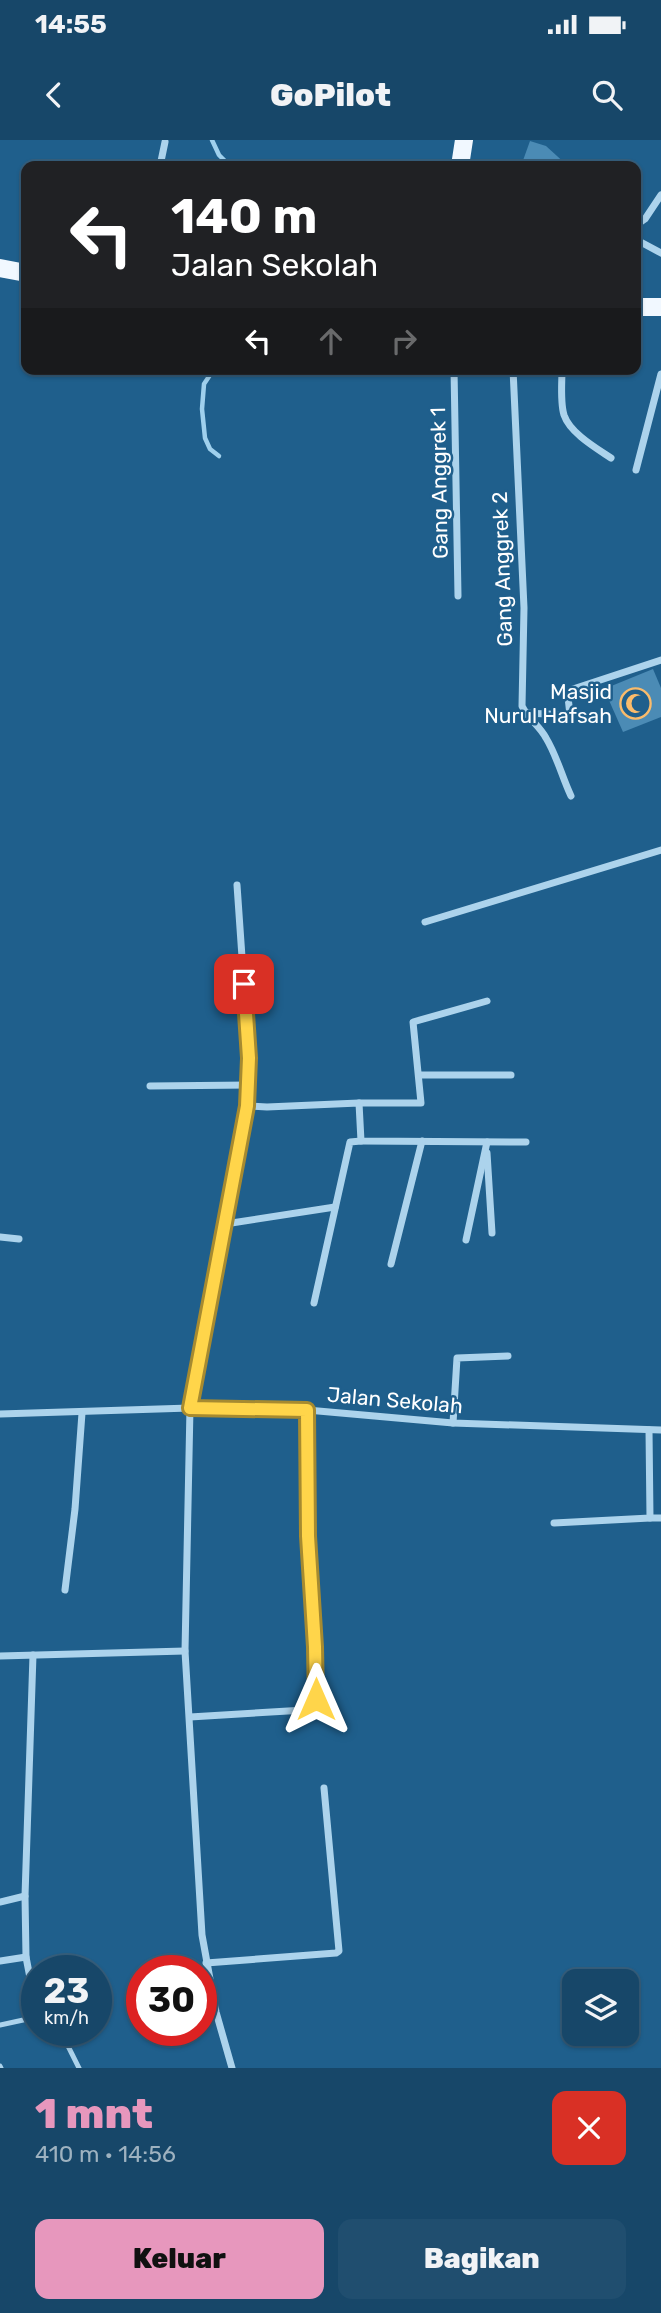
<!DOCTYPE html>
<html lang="id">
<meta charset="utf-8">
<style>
:root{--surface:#174769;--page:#204e6f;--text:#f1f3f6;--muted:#9eb2c0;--line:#365f7d;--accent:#e797bd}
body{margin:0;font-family:Rubik,sans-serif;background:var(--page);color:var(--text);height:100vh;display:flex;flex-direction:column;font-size:26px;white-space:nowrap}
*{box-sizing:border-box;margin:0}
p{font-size:23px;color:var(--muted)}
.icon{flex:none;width:38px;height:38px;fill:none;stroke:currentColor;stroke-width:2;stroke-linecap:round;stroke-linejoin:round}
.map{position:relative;height:1928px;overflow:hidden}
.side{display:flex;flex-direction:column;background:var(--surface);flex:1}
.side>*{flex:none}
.hud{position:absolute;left:21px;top:21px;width:620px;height:214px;border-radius:14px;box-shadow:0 2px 5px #0004,0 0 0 2px var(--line);background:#202124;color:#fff;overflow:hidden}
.controls{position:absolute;left:562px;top:1829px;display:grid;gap:14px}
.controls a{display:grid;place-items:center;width:77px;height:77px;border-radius:14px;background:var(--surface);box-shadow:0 2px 5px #0004,0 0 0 2px var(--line);font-size:35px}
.speed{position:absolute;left:21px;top:1815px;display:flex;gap:14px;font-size:35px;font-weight:700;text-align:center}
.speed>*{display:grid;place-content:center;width:91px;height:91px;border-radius:50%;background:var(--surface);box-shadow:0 2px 5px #0004,0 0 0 2px var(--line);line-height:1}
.speed small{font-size:18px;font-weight:400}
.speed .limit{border:10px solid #d22;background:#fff;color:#111}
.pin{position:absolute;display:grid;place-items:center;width:60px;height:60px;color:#fff;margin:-30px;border-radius:14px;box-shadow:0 4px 10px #0006}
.me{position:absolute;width:77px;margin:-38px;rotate:0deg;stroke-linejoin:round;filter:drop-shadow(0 0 5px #0008)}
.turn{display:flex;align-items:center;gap:24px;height:147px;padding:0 35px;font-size:32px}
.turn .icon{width:91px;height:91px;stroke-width:2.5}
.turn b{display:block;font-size:49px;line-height:60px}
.lanes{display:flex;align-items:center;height:66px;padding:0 35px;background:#0003;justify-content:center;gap:35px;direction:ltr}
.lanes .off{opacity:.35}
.round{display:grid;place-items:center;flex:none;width:74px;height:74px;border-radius:14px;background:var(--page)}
.headline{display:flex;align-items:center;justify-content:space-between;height:119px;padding:0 35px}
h1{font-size:42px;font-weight:800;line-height:52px;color:var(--accent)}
.primary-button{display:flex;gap:14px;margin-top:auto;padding:14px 35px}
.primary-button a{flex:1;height:80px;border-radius:14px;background:var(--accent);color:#111;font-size:28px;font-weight:800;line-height:80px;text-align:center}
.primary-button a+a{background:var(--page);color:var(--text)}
.status{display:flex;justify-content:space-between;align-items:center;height:49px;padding:0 35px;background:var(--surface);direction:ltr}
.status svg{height:19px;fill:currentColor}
header{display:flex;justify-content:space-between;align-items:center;height:91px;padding:0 35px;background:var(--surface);font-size:32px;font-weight:800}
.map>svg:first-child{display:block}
</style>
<div class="status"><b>14:55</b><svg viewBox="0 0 49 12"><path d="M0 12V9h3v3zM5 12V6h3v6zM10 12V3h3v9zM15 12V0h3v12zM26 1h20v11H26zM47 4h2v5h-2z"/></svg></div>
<header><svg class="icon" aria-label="back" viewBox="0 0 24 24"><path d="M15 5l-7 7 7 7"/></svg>GoPilot<svg class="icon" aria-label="search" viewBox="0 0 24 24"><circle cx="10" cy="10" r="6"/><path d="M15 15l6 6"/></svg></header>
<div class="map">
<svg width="661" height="1928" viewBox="0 0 661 1928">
<rect width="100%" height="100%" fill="#1f5f8c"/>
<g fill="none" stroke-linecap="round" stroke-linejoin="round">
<!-- stream -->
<g stroke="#9fd0ed" stroke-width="4.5">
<path d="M212,0L219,15L230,26"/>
<path d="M214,229L204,244L202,269L205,298L210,309L219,316"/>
</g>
</g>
<!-- building -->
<g fill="#4b8bb5">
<path d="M530,1L546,6L568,26H521Z"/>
<path d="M653,529L661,548V577L623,592L604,549Z"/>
</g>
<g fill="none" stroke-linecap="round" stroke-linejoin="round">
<!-- lane -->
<g stroke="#acd3ec" stroke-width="5">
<path d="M0,1885L37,1877"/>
<path d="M60,1890L79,1928"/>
<path d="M0,1926L1,1928"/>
</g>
<!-- street -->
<g stroke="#acd3ec" stroke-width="7">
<path d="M160,26L165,2"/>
<path d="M635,86L645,79L661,55"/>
<path d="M635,99L661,113"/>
<path d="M454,229L458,456"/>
<path d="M513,229L524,468L522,566C528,579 539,585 546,598C557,616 562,637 571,656"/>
<path d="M562,229C562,243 560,262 564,275C570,293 596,308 611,318"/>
<path d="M636,330L661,234"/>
<path d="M525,573L570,575L568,557L573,549L661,520"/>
<path d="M425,782L661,710"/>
<path d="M420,935H511"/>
<path d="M150,946L249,945"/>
<path d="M359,963H421L413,882L487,861"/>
<path d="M247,966L267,967L359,963L361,1001L526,1002"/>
<path d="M487,1013L492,1093"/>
<path d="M225,1084L335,1067"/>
<path d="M0,1097L19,1099"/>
<path d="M466,1100L487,1002"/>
<path d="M391,1124L422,1001"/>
<path d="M314,1163L350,1002L361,1001"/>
<path d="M0,1274L190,1268L307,1270L453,1283L661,1290"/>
<path d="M453,1283L457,1218L508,1216"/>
<path d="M650,1378H661"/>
<path d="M554,1383L650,1378L649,1290"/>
<path d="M65,1450L75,1369L82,1273"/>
<path d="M0,1516L185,1511"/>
<path d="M190,1577L305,1570L314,1565L316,1548L308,1396L307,1270"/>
<path d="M0,1762L25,1756"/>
<path d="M0,1821L26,1817"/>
<path d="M206,1823L336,1813L339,1811L324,1648"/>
<path d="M31,1843L26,1817L25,1756L33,1515"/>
<path d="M232,1928L216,1872L202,1795L185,1511L190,1268L247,966L249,918L237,745"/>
</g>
<!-- primary -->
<g stroke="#f1f8ff" stroke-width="18">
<path d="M460,26L464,0"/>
<path d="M0,128L26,133"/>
<path d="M635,167H661"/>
</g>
</g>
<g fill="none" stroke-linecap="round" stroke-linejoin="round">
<defs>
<path id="route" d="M244,844L249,918L247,966L190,1268L307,1270L308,1396L315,1507L316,1559"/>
</defs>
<!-- route casing -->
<use href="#route" stroke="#a68a30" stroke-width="18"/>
<!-- route -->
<use href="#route" stroke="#ffd54a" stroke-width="12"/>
</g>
<!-- icons -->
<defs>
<symbol id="mosque-ring" viewBox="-11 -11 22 22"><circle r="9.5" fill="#1f5f8c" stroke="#fabb6b" stroke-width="1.5"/><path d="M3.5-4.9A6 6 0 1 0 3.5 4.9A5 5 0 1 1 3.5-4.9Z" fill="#fabb6b"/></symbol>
</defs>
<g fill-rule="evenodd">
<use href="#mosque-ring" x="618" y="546" width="35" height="35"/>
</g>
<g text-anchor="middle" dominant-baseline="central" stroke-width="5" stroke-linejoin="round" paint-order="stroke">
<!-- street labels -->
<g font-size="21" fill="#fff" stroke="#1f5f8c">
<text transform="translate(439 343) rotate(-91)">Gang Anggrek 1</text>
<text transform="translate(502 429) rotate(-92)">Gang Anggrek 2</text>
<text transform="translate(395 1260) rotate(5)">Jalan Sekolah</text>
</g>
<!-- poi labels -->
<g font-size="21" fill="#fff" stroke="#1f5f8c" text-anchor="end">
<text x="612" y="551">Masjid<tspan x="612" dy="24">Nurul Hafsah</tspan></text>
</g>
</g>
</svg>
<div class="controls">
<a><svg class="icon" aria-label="layers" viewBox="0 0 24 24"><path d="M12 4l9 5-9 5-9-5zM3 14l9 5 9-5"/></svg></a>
</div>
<div class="speed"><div>23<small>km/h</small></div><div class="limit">30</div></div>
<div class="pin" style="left:244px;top:844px;background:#d93025"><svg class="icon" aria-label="arrive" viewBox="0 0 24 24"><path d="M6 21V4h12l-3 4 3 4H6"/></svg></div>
<svg class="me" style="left:316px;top:1559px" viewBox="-20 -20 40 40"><path d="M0-17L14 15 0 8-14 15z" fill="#ffd54a" stroke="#fff" stroke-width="4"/></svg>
<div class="hud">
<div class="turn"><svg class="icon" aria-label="left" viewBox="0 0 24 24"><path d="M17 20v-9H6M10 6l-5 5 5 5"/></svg><div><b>140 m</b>Jalan Sekolah</div></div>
<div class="lanes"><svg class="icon" aria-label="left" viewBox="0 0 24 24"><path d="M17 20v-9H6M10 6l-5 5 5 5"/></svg><svg class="icon off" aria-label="ahead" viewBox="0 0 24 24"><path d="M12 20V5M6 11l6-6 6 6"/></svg><svg class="icon off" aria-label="right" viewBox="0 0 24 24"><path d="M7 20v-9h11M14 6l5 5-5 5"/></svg></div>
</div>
</div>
<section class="side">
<div class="headline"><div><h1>1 mnt</h1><p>410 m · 14:56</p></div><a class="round" style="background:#d93025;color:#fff"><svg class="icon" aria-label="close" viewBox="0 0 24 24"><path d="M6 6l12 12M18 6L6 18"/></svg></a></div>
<div class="primary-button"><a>Keluar</a><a>Bagikan</a></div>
</section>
